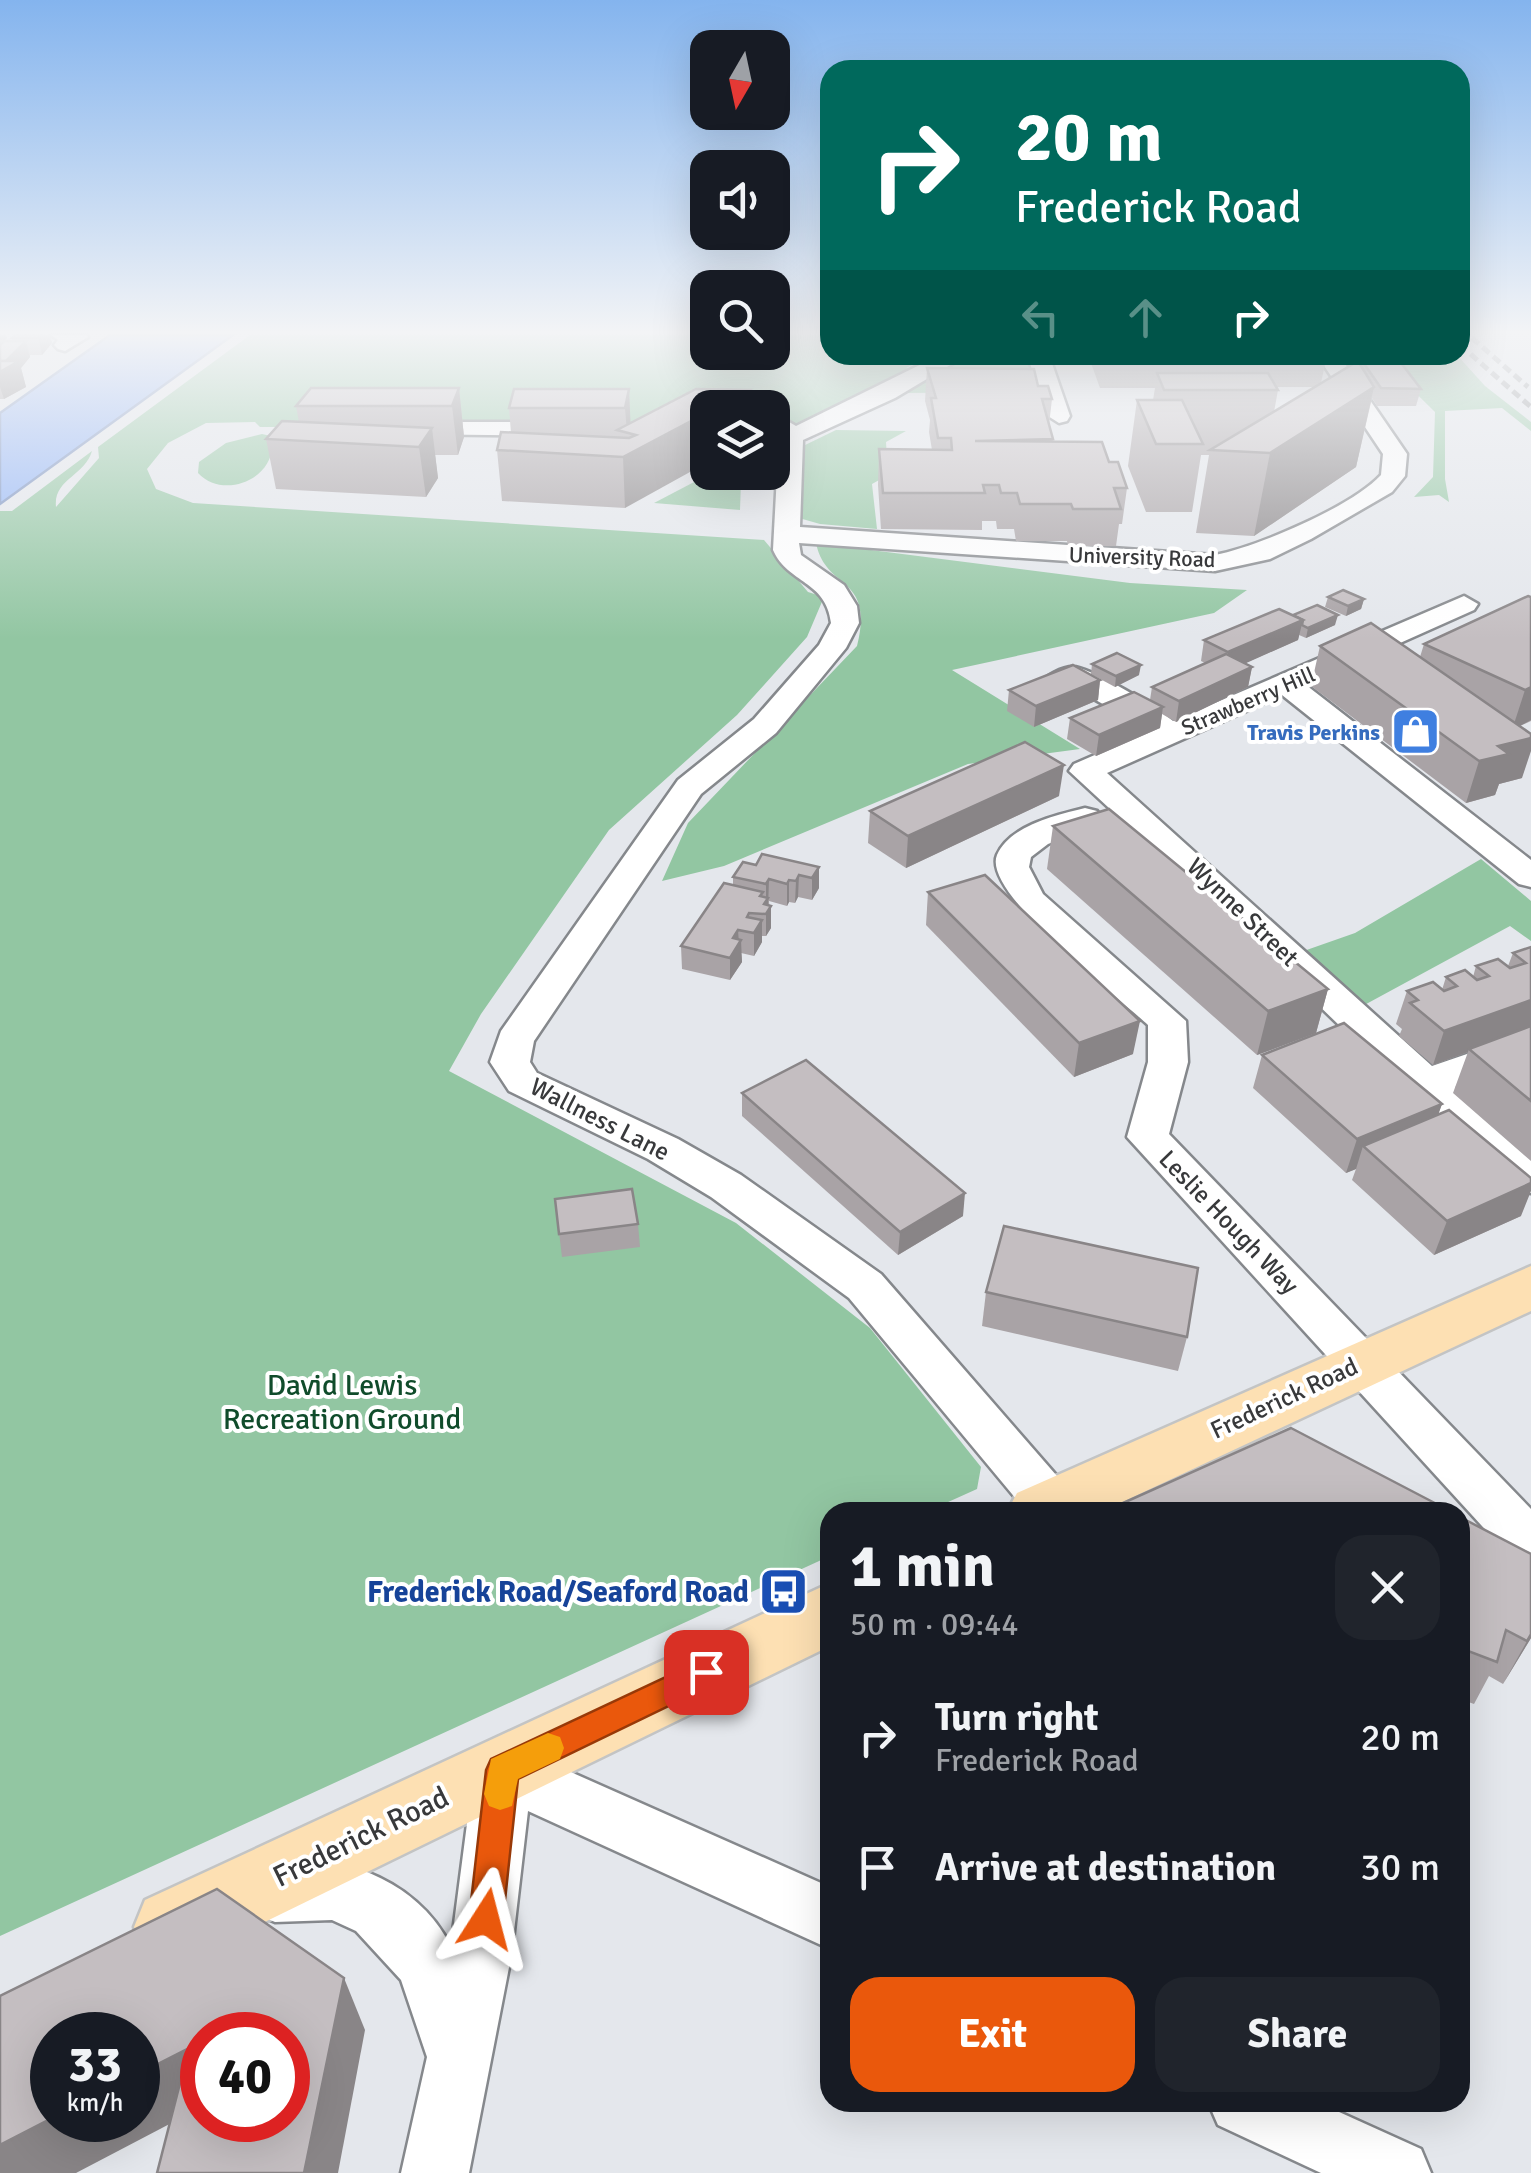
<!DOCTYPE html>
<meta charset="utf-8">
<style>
:root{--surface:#171b24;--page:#20242c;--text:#f1f3f6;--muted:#9ea1a6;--accent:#ea580c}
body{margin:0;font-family:Signika,sans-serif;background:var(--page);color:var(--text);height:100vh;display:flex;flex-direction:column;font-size:38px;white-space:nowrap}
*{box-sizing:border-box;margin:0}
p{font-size:32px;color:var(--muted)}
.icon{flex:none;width:55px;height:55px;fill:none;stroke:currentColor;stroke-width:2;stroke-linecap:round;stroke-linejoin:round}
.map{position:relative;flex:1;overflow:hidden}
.drawer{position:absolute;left:820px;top:1502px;width:650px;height:610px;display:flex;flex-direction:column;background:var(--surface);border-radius:30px;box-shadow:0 10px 40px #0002}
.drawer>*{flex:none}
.guide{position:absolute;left:820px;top:60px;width:650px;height:305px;border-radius:30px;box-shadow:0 10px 40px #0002;background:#00695c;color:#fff;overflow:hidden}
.needle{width:65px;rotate:189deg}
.fabs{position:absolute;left:690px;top:30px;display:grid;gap:20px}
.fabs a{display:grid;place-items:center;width:100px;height:100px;border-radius:20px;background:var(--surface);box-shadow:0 10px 40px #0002;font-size:50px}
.speed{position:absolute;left:30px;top:2012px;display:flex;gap:20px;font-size:50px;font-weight:700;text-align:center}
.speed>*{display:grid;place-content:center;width:130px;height:130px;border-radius:50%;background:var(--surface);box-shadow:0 10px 40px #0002;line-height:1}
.speed small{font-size:25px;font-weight:400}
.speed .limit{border:15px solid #d22;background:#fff;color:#111}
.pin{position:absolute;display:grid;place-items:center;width:85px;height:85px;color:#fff;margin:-42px;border-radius:20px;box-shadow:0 5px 15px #0006}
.me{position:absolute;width:110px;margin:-55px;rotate:9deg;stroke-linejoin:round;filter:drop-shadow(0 0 8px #0008)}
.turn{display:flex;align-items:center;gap:35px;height:210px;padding:0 30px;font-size:45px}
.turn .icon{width:130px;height:130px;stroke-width:2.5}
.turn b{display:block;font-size:70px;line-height:85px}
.lanes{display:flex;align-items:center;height:95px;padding:0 30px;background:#0003;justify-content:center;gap:50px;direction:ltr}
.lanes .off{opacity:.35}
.round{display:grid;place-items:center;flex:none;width:105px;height:105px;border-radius:30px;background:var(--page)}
.summary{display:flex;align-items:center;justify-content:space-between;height:170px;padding:0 30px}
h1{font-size:60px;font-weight:700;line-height:75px}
.cta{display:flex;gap:20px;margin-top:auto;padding:20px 30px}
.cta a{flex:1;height:115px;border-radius:30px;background:var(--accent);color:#fff;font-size:40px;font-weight:700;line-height:115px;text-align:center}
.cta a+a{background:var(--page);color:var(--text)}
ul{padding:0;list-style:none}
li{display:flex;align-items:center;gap:30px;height:130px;padding:0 30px}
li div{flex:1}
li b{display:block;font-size:38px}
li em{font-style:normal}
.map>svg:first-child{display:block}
</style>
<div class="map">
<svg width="1531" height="2173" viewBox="0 0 1531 2173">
<rect width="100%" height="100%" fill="#e4e7ec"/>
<!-- green -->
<g fill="#92c6a2">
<path d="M250,335H707L708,352H772L773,335H830V355H930L906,368L914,371L814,420L807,419L794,426H773L772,408H708L707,426L260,427L255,422L206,423L168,443L147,469L156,489L193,503L764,540L808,592L824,597L807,637L737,715L609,830L481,1014L449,1071L736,1223L870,1328L981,1467L977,1489L926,1512H830V1556L0,1936V511H12L92,451C85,476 53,479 56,507L99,458L98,447Z"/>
<path d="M969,355H995L1031,363L1036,392L905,393Z"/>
<path d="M1377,355H1457L1485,386L1531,422V431L1502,408L1445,411V479L1449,502L1439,495L1414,497L1433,477L1435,412Z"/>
<path d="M836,430L906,431L886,442L888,475L872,484L877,529L820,524L799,518L801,447Z"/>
<path d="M262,434L271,436C281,476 225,502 198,473L199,462L226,443Z"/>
<path d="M696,481H741L740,510L654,503Z"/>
<path d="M816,543L1130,583L1247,590L1214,613L952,670L1080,749L968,764L724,866L662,881L688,823L857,646C875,574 826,592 816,543Z"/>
<path d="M1481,859L1531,901V941L1510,926L1357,1009L1298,953L1355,933Z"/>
</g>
<!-- water -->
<path fill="#8fb3f8" stroke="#758ebf" stroke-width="2.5" d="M110,335H233L0,504V413Z"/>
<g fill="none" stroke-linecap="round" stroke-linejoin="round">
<defs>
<g id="minor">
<path d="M51,335H87L88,337L65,351L58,349L54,345L58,340Z"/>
<path d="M940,355H967L895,398L803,440L800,527L1215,555C1259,546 1351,507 1381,475L1383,454L1317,355H1339L1407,454L1405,476L1392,492L1311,539L1270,559L1215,571L799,543L801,555L844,585L857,606L859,623L846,648L776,733L701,794L534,1041L530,1062L537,1073L678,1139L741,1175L881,1274L1070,1491L1077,1506L1074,1512H1027L849,1298L711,1197L648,1159L509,1091L490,1062L501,1031L678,780L754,719L819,645L831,623C826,580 788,584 773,550L779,437L772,426L784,419L796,426Z"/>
<path d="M1027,355H1049L1070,416L1067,421L1059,423L1048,416Z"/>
<path d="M412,422H564L576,429L564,436L404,434L400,429L404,424Z"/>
<path d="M1464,596L1478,604L1474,610L1306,685L1531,860V887L1519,884L1282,695L1107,773L1432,1066L1531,1032V1059L1455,1087L1531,1154V1193L1516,1189L1409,1093L1241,930L1069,771L1074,764L1150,731L1073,687L1053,694L1042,691L1038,685C1045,676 1062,667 1073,667C1090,667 1160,709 1173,721Z"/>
<path d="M1085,808L1097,811L1102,818L1097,825L1048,844L1031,857L1029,867L1043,894L1186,1021L1188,1062L1169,1134L1531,1509V1566L1513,1560L1127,1137L1148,1062V1025C1119,998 981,892 997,855C1010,825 1057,815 1085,808Z"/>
<path d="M503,1742L830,1887V1949L528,1811L511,1957L469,2173H401L427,2057L401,1980L356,1931L332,1920L275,1922L254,1913L245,1892L254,1871C324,1842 418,1877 451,1947L474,1770L483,1750Z"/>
<path d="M1208,2102H1317L1421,2149L1431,2173H1321L1218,2125Z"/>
</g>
<g id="major">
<path d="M1531,1266V1311L1101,1512H1007L1017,1493Z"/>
<path d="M830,1583V1646L199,1954L172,1965L145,1954L134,1927L145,1900Z"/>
</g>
</defs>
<!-- minor casing -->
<use href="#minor" stroke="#85888c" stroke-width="5"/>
<!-- major casing -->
<use href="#major" stroke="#c3c4c4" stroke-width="5"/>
<!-- minor -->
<use href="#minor" fill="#fff" fill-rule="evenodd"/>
<!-- major -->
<use href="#major" fill="#fde0b3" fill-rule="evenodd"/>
<!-- rail -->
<g stroke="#8e9093" stroke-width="5" stroke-dasharray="9 5" stroke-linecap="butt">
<path d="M1472,338L1528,387"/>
<path d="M1460,345L1531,407"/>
</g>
</g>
<!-- wall -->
<g fill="#a9a3a6" fill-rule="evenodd">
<path d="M0,335H6L7,338L4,341H12V338L50,335L52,343L42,355H30V357L21,368L26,387L4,399H0Z"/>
<path d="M1088,355H1327L1321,383L1352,364L1354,355H1395L1421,389L1416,406H1377L1372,398L1356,467L1254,536L1196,533L1209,455H1201L1192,512H1146L1128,466L1137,400H1153L1155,388H1100ZM1276,387H1314L1274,412L1278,390Z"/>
<path d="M927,368L1038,386L1052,399L1049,425L1053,442L1109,462L1127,488L1122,524H1119L1116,546H1068L1067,541H1016L1014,529H997L996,521H982V530L881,529L878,485L879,449L932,450L929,432L930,420L925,401Z"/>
<path d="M459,388L464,437L458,455H435L438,478L426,497L276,489L266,439L299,422L296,406Z"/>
<path d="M629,389L630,423L696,389L625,508L502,501L497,450L511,433L509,408Z"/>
<path d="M1328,597L1364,599L1361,609L1346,616L1325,607Z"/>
<path d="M1531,597V721L1520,726L1522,778L1499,784L1495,795L1466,803L1311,686L1320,646L1420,657L1424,644Z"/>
<path d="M1293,615L1335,625L1306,638L1299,635L1298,640L1245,663L1252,667L1248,687L1176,722L1162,714L1160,728L1096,756L1067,739L1070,718L1150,700L1152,687L1205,663L1201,661L1204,640Z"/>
<path d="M1092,664L1139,675L1115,687L1091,674Z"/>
<path d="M1100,680L1098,700L1034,727L1007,711L1009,690Z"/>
<path d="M1059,796L906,868L868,843L870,811Z"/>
<path d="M1053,826L1328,989L1316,1033L1257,1055L1047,869Z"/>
<path d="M756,865L819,867V888L812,900L798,897L795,903L789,902L787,906L769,901L771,928L766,936H762V942L754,956L741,953L742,962L730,980L682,969L681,946L733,885V877Z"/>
<path d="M928,892L1133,1054L1074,1077L926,925Z"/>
<path d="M1531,947V1161L1453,1093L1468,1052L1433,1065L1399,1036L1402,1029L1396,1024L1407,991L1442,990L1446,977H1473L1476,966H1508L1513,953Z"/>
<path d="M1262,1055L1442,1104L1438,1114L1521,1216L1434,1255L1352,1180L1356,1169L1346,1173L1253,1088Z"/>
<path d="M742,1093L963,1216L898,1255L742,1116Z"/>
<path d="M555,1199L638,1224L640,1247L562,1257Z"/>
<path d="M986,1292L1187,1337L1178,1371L982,1326Z"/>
<path d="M1460,1517L1531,1638L1503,1684L1489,1676L1474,1704L1460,1699Z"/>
</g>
<!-- shaded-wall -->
<g fill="#898587">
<path d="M0,335H6L7,338L0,345Z"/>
<path d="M38,335H50L52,343L42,355Z"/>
<path d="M26,341L30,357L21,368L26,387L4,399L0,387V372L2,366Z"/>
<path d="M1374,387L1356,467L1254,536L1270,453Z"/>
<path d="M459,388L464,437L458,455L452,406Z"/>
<path d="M629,389L631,433L627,432L625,408Z"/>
<path d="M749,390V408H717Z"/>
<path d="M708,412V462L625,508L623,457Z"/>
<path d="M432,428L438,478L426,497L419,447Z"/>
<path d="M1364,599L1361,609L1346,616L1348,606Z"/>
<path d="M1338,615L1335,625L1306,638L1308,628Z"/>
<path d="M1303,620L1298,640L1224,673L1228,652Z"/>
<path d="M1141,665L1139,675L1115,687L1116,676Z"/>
<path d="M1252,667L1248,687L1176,722L1179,701Z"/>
<path d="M1100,680L1098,700L1034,727L1036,706Z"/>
<path d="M1531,687V720L1512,730L1525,690Z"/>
<path d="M1163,707L1160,728L1096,756L1099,735Z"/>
<path d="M1531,738V751L1522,778L1499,784L1495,795L1466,803L1479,761L1498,746Z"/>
<path d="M1064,765L1059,796L906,868L908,836Z"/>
<path d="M819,867V888L812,900V878Z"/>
<path d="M799,875L798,897L795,903L796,881Z"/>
<path d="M769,879L768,910L771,906V928L766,936V914L764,904L766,902V884Z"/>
<path d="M789,880V902L787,906V884Z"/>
<path d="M762,920V942L754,956V933Z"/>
<path d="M738,930L739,944L741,940L742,962L730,980V958L733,938Z"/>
<path d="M1328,989L1316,1033L1257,1055L1268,1011Z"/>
<path d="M1531,1000V1029L1469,1049L1468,1052L1433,1065L1444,1031Z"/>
<path d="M1140,1021L1133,1054L1074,1077L1079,1043Z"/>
<path d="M1442,1104L1430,1138L1363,1146L1356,1169L1346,1173L1357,1139Z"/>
<path d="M1531,1183V1191L1521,1216L1434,1255L1447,1221Z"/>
<path d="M965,1193L963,1216L898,1255L900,1232Z"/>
<path d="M1531,1634V1638L1503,1684Z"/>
<path d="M344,1978L365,2030L338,2173H304Z"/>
<path d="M189,2048L202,2107L76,2173H0V2145L52,2118V2120H138V2074Z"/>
</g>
<!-- building -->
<g fill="#c4bec1" stroke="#898587" stroke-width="2.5" fill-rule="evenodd">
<path d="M15,335H41L38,338H12Z"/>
<path d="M4,341H26L6,361H0V345Z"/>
<path d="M1358,355H1395L1421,389L1381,388Z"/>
<path d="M0,361H19L0,372Z"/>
<path d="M1358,361L1374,387L1270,453L1210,450Z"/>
<path d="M927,368L1034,369L1038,386H1048L1052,399H1042L1053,439L975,441L1102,442L1109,462H1118L1127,488H1114L1121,509H1073L1071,504H1020L1017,493H1001L999,485H983L985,493H883L879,449L952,450L951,438H938L931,398H936Z"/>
<path d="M1157,373H1268L1278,390H1164Z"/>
<path d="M311,388H459L452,406H296Z"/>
<path d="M514,389H629L625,408H509Z"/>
<path d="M696,389L749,390L717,408H708V412L623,457L497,450L501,432L629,438L636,435L617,430Z"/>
<path d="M1137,400H1182L1203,444H1156Z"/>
<path d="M282,421L432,428L419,447L266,439Z"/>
<path d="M1343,590L1364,599L1348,606L1328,597Z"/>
<path d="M1528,596L1531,597V687L1525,690L1424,644Z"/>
<path d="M1317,605L1338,615L1308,628L1302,625L1303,620L1293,615Z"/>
<path d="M1279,609L1303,620L1228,652L1204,640Z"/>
<path d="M1371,623L1531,734V738L1498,746L1509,754L1479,761L1320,646Z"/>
<path d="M1117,653L1141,665L1116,676L1092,664Z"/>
<path d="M1226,654L1252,667L1179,701L1152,687Z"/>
<path d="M1073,665L1100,680L1036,706L1009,690Z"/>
<path d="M1134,692L1163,707L1099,735L1070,718Z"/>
<path d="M1025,742L1064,765L908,836L870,811Z"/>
<path d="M1109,809L1328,989L1268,1011L1053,826Z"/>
<path d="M762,854L819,867L812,878L799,875L796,881L789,880L787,884L769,879L766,884L733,877L743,862L756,865Z"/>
<path d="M985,875L1140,1021L1079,1043L928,892Z"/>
<path d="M724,883L763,892L760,896L768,898L764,904L771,906L766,914L749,913L747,917L762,920L754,933L738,930L733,938L741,940L730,958L681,946Z"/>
<path d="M1531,947V1000L1444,1031L1410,1003L1418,1000L1407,991L1433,982L1444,991L1457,986L1446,977L1465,970L1477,980L1489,976L1476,966L1498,959L1510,968L1526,963L1513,953Z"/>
<path d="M1344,1023L1442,1104L1357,1139L1262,1055Z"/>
<path d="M1531,1026V1101L1469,1049Z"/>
<path d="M806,1060L965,1193L900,1232L742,1093Z"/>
<path d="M1449,1110L1531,1178V1183L1447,1221L1363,1146Z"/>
<path d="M632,1189L638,1224L559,1234L555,1199Z"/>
<path d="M1004,1226L1198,1268L1187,1337L986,1292Z"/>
<path d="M1291,1428L1452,1512H1103Z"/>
<path d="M1460,1517L1531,1554V1634L1527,1641L1506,1630L1497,1662L1460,1648Z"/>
<path d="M217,1889L344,1978L304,2173H157L189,2048L138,2074V2035H52V2118L0,2145V1996ZM202,2035H288V2120H202Z"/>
</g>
<!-- sky -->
<linearGradient id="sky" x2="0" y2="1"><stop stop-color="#84b4ee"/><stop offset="0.52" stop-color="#f3f4f6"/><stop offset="1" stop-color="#f3f4f6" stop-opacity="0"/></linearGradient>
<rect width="1531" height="639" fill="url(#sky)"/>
<!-- route -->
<path fill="#ea580c" stroke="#983908" stroke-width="2.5" d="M706,1658L718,1662L722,1672L718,1682L518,1779L503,1919L498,1932L486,1937L474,1932L469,1919L486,1770L491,1759Z"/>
<!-- slow -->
<path fill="#f59e0b" d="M548,1733L560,1737L564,1748L560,1759L518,1779L512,1806L500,1810L489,1806L484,1794L491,1759Z"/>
<!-- icons -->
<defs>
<symbol id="shop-square" viewBox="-11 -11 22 22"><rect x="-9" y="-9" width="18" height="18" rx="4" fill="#3f7fe0" stroke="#fff"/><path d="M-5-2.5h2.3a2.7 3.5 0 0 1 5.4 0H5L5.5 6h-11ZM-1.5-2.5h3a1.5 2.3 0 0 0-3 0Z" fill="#fff"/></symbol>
<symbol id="bus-square" viewBox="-11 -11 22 22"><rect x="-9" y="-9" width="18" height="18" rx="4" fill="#1a4fb4" stroke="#fff"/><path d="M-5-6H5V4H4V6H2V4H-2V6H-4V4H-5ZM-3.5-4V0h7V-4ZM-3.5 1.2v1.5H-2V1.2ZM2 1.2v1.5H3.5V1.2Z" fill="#fff"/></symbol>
</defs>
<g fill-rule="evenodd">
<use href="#shop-square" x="1388" y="704" width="55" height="55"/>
<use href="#bus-square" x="756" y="1564" width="55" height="55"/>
</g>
<g text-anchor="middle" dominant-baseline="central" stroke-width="8" stroke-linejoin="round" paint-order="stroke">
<!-- far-street labels -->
<g font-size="22" fill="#38393b" stroke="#fff">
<text transform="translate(1142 557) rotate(2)">University Road</text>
<text transform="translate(1248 701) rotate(-23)">Strawberry Hill</text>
</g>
<!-- far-shop labels -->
<g font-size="22" font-weight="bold" fill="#366cbe" stroke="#fff" text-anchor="end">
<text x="1380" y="732">Travis Perkins</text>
</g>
<!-- street labels -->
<g font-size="25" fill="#38393b" stroke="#fff">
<text transform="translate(1243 912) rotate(44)">Wynne Street</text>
<text transform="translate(600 1119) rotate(27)">Wallness Lane</text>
<text transform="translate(1229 1222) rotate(46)">Leslie Hough Way</text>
<text transform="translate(1284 1398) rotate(-25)">Frederick Road</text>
</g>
<!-- near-park labels -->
<g font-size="30" fill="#104c2b" stroke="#fff">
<text x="342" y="1385">David Lewis<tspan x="342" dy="34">Recreation Ground</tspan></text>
</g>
<!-- near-transit labels -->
<g font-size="30" font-weight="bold" fill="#164399" stroke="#fff" text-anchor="end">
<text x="749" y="1592">Frederick Road/Seaford Road</text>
</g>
<!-- near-street labels -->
<g font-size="30" fill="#38393b" stroke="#fff">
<text transform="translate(361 1837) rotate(-26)">Frederick Road</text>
</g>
</g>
</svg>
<div class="fabs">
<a><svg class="needle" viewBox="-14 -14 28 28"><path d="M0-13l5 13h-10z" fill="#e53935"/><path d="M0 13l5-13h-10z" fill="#9ea1a6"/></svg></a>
<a><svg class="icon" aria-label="sound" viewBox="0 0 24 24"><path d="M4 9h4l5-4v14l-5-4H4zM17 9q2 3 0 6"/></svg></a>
<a><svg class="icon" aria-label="search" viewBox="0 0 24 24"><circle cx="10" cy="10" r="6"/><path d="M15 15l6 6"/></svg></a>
<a><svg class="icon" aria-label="layers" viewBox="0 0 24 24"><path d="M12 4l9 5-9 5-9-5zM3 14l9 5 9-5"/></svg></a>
</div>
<div class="speed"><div>33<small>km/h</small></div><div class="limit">40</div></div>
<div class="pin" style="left:706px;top:1672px;background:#d93025"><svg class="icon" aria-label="arrive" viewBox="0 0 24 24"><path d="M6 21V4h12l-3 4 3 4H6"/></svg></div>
<svg class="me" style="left:486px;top:1919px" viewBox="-20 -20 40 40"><path d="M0-17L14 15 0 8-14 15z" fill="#ea580c" stroke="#fff" stroke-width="4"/></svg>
<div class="guide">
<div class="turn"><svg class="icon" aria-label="right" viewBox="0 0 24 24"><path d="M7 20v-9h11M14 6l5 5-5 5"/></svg><div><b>20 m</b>Frederick Road</div></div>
<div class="lanes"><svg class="icon off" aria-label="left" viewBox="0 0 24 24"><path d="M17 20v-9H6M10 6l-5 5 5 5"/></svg><svg class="icon off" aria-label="ahead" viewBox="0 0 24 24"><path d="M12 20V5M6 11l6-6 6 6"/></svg><svg class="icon" aria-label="right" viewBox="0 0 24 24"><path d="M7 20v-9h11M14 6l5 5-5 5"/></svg></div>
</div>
<section class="drawer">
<div class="summary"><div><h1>1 min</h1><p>50 m · 09:44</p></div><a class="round"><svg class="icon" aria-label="close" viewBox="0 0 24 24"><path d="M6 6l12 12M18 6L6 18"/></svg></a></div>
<ul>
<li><svg class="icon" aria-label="right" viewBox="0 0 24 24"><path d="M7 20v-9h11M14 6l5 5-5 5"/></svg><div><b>Turn right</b><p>Frederick Road</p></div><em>20 m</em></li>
<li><svg class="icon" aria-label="arrive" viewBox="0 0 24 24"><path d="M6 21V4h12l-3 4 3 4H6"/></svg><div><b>Arrive at destination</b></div><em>30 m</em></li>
</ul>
<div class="cta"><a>Exit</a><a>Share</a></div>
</section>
</div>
